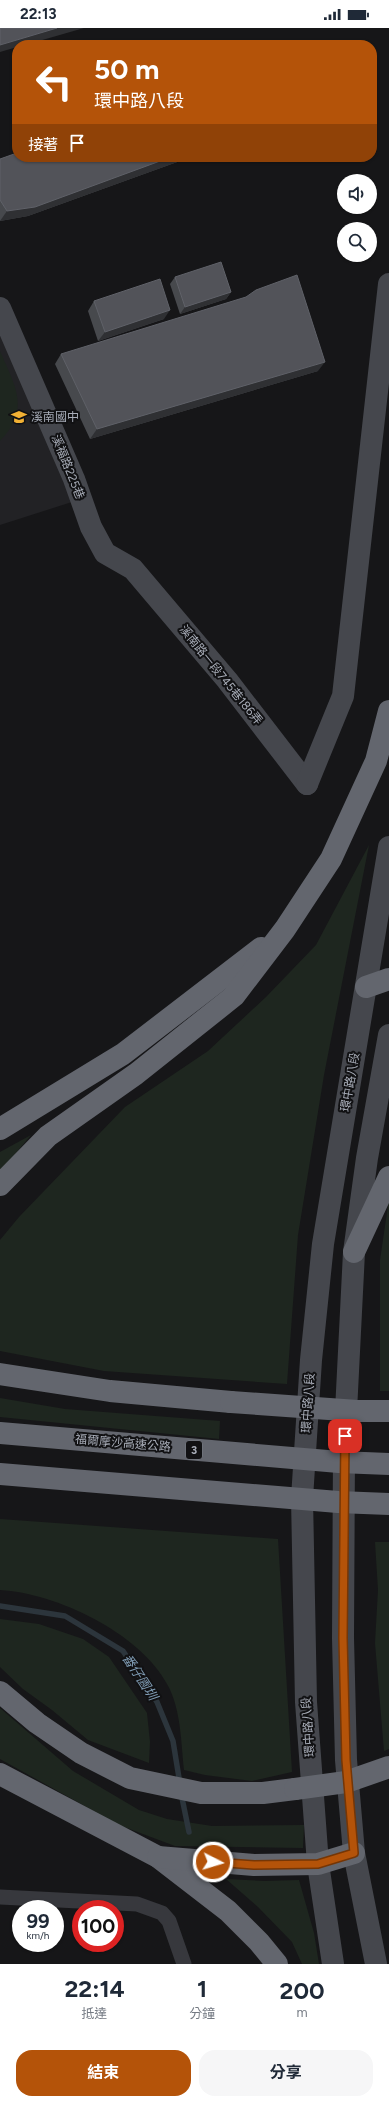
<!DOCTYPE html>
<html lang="zh-TW">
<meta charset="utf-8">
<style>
:root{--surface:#fff;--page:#f6f6f7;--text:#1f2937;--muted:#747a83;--accent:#b45309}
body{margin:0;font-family:Figtree,"Noto Sans TC",sans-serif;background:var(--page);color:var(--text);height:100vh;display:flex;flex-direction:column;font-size:15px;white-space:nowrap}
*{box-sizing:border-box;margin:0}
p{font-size:13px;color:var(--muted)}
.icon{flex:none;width:22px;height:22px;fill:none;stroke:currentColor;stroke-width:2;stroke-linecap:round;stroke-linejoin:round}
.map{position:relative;height:1936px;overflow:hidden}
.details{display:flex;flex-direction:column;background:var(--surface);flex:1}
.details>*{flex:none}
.guide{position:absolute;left:12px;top:12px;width:365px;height:122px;border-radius:16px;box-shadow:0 1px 3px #0004;background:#b45309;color:#fff;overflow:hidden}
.fabs{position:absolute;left:337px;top:146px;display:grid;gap:8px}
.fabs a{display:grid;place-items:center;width:40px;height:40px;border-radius:50%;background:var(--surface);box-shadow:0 1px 3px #0004;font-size:20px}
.speed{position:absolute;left:12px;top:1872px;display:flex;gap:8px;font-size:20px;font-weight:700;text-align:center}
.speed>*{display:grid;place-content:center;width:52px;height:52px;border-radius:50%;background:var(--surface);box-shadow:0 1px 3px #0004;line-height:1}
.speed small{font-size:10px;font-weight:400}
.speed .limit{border:6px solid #d22;background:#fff;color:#111}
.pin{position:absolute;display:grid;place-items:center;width:34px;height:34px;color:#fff;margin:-17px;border-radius:8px;box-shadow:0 2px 6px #0006}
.me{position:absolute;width:44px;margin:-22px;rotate:95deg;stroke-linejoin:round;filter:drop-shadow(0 0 3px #0008)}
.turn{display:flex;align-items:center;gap:14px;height:84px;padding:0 16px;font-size:18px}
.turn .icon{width:52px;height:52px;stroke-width:2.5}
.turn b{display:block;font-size:28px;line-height:34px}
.then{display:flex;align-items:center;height:38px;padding:0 16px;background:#0003;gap:8px;font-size:15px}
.eta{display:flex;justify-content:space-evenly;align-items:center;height:68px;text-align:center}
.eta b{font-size:24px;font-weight:700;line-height:28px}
.primary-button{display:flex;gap:8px;margin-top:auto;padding:8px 16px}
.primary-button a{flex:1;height:46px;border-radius:16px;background:var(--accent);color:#fff;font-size:16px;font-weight:700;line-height:46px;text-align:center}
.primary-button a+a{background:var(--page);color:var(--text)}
.status{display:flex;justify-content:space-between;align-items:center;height:28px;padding:0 20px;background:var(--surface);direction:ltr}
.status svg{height:11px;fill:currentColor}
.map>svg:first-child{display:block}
</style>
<div class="status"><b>22:13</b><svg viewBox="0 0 49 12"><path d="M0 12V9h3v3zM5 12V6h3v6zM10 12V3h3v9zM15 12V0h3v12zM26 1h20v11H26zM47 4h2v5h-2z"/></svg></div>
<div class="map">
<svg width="389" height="1936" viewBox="0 0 389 1936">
<rect width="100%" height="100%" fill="#161618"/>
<!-- built -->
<path fill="#222225" d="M0,306L75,473L0,497Z"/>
<!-- green -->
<g fill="#1e261f">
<path d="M0,323C15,359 31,380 0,413Z"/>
<path d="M369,817L324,1047L298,1207L287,1356L104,1343L0,1323V1212L19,1189L125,1079L208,1023L266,969L316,917Z"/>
<path d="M31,1107L1,1143L0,1145V1124Z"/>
<path d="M389,1171V1363H380V1232Z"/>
<path d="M0,1370L65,1381L220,1393L219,1411L0,1389Z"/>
<path d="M0,1491L278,1511L292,1744L252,1753L205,1747L184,1742C181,1714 181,1680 167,1656C140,1605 56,1565 0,1562Z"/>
<path d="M375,1514H389V1721L384,1723L375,1615L378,1562Z"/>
<path d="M0,1591L39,1596L83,1611L109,1629L147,1685L150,1714L149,1735L88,1712L52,1682L23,1661L0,1639Z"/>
<path d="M0,1680L73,1743L139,1782L167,1791L212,1798L304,1797L303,1820L175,1818L119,1797L0,1731Z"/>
<path d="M226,1851L264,1853L299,1852L314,1905L319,1936H302L292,1914L258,1879Z"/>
</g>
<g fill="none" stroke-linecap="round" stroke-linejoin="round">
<!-- stream -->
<g stroke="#2c353c" stroke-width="5.5">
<path d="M0,1578L65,1588L123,1623L157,1674L173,1713L180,1756"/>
<path d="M181,1765L189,1804"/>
</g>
<!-- street -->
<path stroke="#37383d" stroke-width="15" d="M0,1869L137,1876L162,1885L169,1893L184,1936"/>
<!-- secondary -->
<g stroke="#45474d" stroke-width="22">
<path d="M0,280L74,451L91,499L105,525L133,541L227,652L307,756"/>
<path d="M307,756L343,668L389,256"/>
<path d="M333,1936L318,1836L306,1674L302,1470L311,1332L323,1216L389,819"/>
<path d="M376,1936L354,1825L346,1732L343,1610L344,1423L354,1224L367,1130L389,1007"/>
</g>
<!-- highway -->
<g stroke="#63666e" stroke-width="22">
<path d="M366,959L389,951"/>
<path d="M0,1101L123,1026L261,920"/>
<path d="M0,1157L48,1108L136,1046L234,968L285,901L331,831L376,733L389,683"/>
<path d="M354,1224L389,1149"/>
<path d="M0,1346L110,1363L231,1374"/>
<path d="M0,1664L37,1695L81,1725L130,1750L201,1765H263L295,1761"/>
<path d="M0,1746L158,1829L228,1883L259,1914L277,1936"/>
<path d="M158,1829L254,1837L318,1836L354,1825"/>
</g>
<!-- highway-bridge -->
<g stroke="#63666e" stroke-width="22">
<path d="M231,1374L357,1383H389"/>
<path d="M0,1405L339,1434L389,1436"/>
<path d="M0,1446L338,1474L389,1476"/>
<path d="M295,1761L346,1754L389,1739"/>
</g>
</g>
<!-- wall -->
<g fill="#47494d">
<path d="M17,129H191L28,188L0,193V131Z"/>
<path d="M175,249L231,264L226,271L180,286L170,256Z"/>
<path d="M94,273L164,291L98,313L88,283Z"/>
<path d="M61,326L318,343L90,411L55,336Z"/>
</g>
<!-- shaded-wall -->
<g fill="#2f3033">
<path d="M57,0H84L25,17H17V19L0,24V17Z"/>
<path d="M171,129H191L28,188L0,193L7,183Z"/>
<path d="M231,264L226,271L180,286L185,279Z"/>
<path d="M170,282L164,291L98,313L105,304Z"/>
<path d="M325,334L318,343L90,411L97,401Z"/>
</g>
<!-- building -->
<g fill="#525359" stroke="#5f6168">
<path d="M0,0H57L0,17Z"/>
<path d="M17,125V129H171L35,179L7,183L0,172V131Z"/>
<path d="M221,234L231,264L185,279L175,249Z"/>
<path d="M297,247L325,334L97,401L61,326L246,269L256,262Z"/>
<path d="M160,251L170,282L105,304L94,273Z"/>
</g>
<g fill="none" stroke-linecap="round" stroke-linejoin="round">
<defs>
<path id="route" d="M213,1834L254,1837L318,1836L354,1825L346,1732L343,1610L345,1408"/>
</defs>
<!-- route casing -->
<use href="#route" stroke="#753606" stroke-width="10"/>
<!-- route -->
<use href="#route" stroke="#b45309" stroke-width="7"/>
</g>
<!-- icons -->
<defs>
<symbol id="school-bare" viewBox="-9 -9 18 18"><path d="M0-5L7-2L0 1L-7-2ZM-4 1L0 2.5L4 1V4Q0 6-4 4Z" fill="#f2b134" stroke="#111113" stroke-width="2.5" paint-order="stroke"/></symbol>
</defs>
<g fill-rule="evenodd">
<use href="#school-bare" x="8" y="378" width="22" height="22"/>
</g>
<g text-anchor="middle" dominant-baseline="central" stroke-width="4" stroke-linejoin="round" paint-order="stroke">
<!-- shield labels -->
<rect fill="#111113" stroke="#7b7e86" stroke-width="1" x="186" y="1413" width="16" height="18" rx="3"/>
<g font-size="11" font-weight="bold" fill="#a8adb8">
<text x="194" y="1422">3</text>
</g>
<!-- poi labels -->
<g font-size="12" fill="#a8adb8" stroke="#111113" text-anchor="start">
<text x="31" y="389">溪南國中</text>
</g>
<!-- street labels -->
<g font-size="12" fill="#a8adb8" stroke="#111113">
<text transform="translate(68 439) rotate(68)">溪福路225巷</text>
<text transform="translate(221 647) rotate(51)">溪南路一段745巷186弄</text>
<text transform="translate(350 1054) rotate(-80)">環中路八段</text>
<text transform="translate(308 1375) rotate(-86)">環中路八段</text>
<text transform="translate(123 1415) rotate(5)">福爾摩沙高速公路</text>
<text transform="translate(308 1699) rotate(-94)">環中路八段</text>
</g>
<!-- water labels -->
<g font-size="13" font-style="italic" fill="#7f9bb3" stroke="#111113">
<text transform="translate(140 1649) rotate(57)">番仔園圳</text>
</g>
</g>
</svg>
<div class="fabs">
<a><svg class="icon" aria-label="sound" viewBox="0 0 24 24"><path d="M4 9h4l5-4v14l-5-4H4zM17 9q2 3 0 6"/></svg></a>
<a><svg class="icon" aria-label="search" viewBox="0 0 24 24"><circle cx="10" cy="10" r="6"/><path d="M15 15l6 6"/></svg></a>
</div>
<div class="speed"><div>99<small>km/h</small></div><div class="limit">100</div></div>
<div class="pin" style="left:345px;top:1408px;background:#d93025"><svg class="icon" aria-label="arrive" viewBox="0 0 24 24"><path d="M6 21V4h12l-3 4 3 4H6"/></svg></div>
<svg class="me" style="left:213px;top:1834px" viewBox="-20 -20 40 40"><circle r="17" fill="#b45309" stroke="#fff" stroke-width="3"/><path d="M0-11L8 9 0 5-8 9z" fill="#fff"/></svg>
<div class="guide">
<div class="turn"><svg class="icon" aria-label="left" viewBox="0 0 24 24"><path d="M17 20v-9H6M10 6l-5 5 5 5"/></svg><div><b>50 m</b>環中路八段</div></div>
<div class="then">接著<svg class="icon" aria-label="arrive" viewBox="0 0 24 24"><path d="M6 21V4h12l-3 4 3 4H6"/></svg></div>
</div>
</div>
<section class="details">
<div class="eta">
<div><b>22:14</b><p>抵達</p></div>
<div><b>1</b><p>分鐘</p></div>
<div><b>200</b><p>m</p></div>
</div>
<div class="primary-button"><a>結束</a><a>分享</a></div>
</section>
